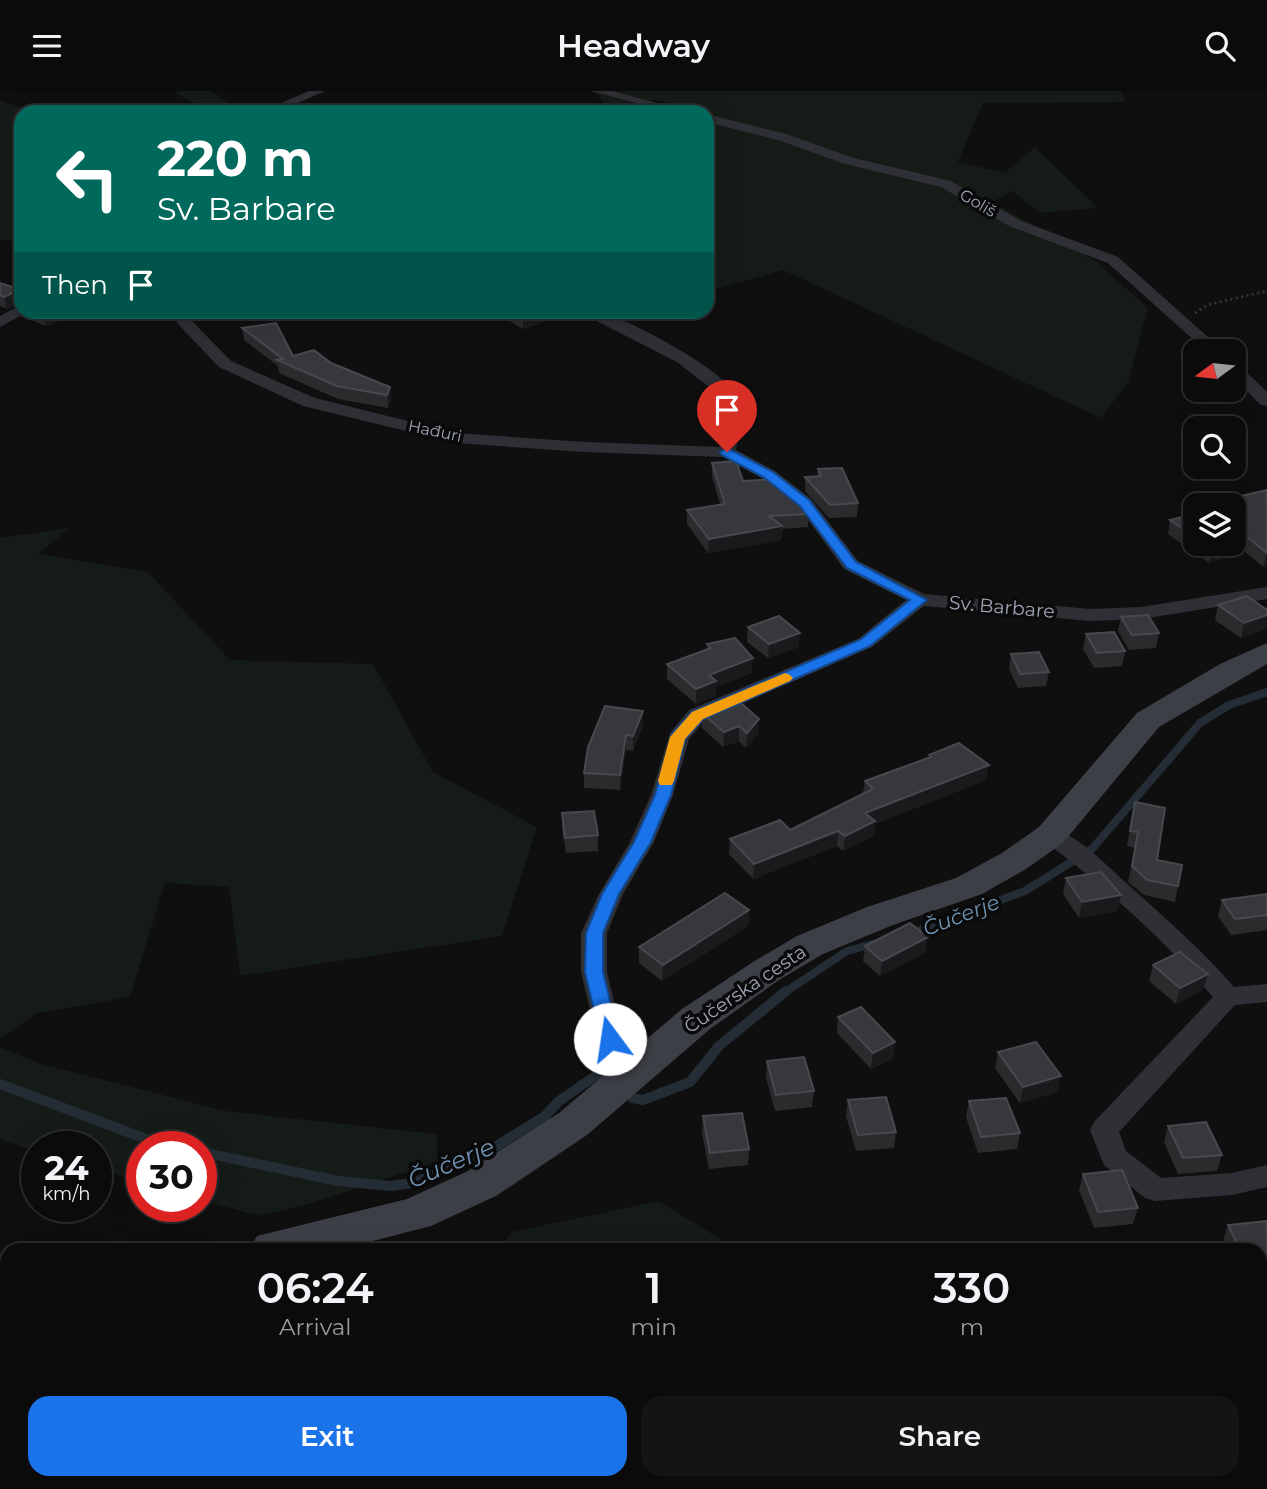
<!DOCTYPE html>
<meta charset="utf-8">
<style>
:root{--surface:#0b0b0c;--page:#141415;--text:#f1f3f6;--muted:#9a9b9d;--line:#2b2b2d;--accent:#1a73e8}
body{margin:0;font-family:Montserrat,sans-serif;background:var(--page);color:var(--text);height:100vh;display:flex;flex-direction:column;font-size:26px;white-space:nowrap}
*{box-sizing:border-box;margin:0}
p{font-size:23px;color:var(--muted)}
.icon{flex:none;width:38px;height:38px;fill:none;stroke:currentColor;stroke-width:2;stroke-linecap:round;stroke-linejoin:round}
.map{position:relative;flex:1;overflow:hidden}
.drawer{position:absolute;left:0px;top:1152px;width:1267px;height:247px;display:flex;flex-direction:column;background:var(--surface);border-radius:21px 21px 0 0;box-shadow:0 7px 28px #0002,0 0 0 2px var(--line)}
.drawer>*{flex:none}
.hud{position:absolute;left:14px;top:14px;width:700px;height:214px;border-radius:21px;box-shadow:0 7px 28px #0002,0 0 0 2px var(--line);background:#00695c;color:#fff;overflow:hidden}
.needle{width:46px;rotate:255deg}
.fabs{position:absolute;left:1183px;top:248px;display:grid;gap:14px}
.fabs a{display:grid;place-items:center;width:63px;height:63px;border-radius:14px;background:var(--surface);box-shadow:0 7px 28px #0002,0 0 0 2px var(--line);font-size:35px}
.speed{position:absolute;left:21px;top:1040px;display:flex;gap:14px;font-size:35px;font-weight:700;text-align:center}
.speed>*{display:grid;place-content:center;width:91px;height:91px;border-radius:50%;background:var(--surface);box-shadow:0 7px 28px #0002,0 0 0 2px var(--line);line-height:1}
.speed small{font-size:18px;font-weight:400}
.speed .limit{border:10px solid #d22;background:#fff;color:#111}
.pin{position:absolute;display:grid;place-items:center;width:60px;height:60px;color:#fff;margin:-72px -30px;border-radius:50% 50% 50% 0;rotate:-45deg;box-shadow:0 0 7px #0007}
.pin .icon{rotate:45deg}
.me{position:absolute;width:77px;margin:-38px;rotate:346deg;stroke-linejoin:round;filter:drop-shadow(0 0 5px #0008)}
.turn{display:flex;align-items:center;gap:24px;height:147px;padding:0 28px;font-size:32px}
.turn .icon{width:91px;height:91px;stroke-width:2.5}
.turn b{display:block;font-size:49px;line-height:60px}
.then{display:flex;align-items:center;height:66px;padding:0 28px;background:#0003;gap:14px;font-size:26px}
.eta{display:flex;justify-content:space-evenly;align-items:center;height:119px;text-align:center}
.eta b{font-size:42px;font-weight:600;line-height:49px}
.cta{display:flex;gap:14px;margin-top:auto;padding:14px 28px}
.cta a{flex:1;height:80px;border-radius:21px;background:var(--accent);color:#fff;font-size:28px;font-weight:600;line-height:80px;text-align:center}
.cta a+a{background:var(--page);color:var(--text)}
header{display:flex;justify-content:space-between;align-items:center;height:91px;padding:0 28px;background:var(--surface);font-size:32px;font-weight:600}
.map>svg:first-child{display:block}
</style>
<header><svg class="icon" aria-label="menu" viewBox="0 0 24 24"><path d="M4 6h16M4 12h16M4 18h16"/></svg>Headway<svg class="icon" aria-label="search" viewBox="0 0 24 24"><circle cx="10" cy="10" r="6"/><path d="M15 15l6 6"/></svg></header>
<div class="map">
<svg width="1267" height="1398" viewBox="0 0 1267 1398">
<rect width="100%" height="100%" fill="#0f0f10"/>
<!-- green -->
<g fill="#151b16">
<path d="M178,0H211L242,21H210L175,2Z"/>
<path d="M594,0H1121L1125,11L983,12L958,71L1004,82L1035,56L1098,117L1040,122L1012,100L993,111L1097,171L1148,217L1128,291L1101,327L783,179L707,201V21L655,9L605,14Z"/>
<path d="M0,9L34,21H21V147L0,150Z"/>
<path d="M69,437L38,463L148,481L230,569L373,573L433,681L537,736L502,845L240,885L229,796L165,792L130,906L37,922L0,948V447Z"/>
<path d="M0,956L38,972L225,1020L437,1043V1071L309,1113L259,1125L201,1109V1055H142V1091L96,1078V1055H37V1061L0,1048Z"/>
<path d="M659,1110L736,1158H499L512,1141Z"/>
<path d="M0,1355H7V1391H594L596,1398H0Z"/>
<path d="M1054,1391H1168L1176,1398H1056Z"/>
</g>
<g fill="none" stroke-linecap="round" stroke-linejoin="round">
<!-- stream-far1 -->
<g stroke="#242d35" stroke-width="8">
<path d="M912,842L1025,800L1092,758L1200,632L1229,614L1267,601"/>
<path d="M784,902L847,860L873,853"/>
</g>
<!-- stream -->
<g stroke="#242d35" stroke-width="10">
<path d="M0,993L154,1051L174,1055"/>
<path d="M632,1007L643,1009L690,991L719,955L786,900"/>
<path d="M201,1061L338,1090L390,1095L413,1092L482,1064L545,1025L559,1010L598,983L600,985"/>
</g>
<!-- path -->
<path stroke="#35373d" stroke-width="2.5" stroke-dasharray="2 3.5" stroke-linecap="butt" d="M1195,222L1207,214L1267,200"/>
<!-- street -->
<g fill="#2f3036" fill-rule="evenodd">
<path d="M309,0H325L277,21H260Z"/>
<path d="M591,0H612L691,21H670Z"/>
<path d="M707,23L786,43L854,67L951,90L1021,130L1118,166L1225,261H1207L1108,172L1011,136L941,96L845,73L778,49L707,31Z"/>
<path d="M21,214V220L26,222L0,236V225Z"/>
<path d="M171,220H186L190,228L231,270L315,307L456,342L585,351L719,356L727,310L677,271L577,220C584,220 592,219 599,221C637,231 720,278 744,309L736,359L775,380L811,408L858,470L924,503L1090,518L1141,516L1267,496V508L1141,528L1090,530L924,515L872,556L705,629L689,648L673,704L654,751L623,803L607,842V881L622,943L657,964L661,971L657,978C639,983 606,964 597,948L581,881V842L599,803L630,751L651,704L670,642L689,619L858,548L906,509L844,478L799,416L763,388L723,366L585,361L456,352L303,315L219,276L178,233Z"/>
<path d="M1234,273L1240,275L1267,301V315L1261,314L1234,287Z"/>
<path d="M1051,737C1078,744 1104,772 1125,791C1163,825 1201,858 1234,896L1267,893V911L1235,914L1119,1041L1126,1060L1161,1087L1232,1082L1267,1074V1096L1232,1104L1155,1110L1145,1107L1104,1074L1090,1039L1094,1031L1213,906C1164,848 1104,795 1043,749L1039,744L1043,739Z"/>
</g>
<!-- secondary -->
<g fill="#3d3f46" fill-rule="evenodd">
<path d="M1267,552V573L1159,636L1063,752L1026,778L982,803L893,834L823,863L779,889L710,938L587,1044L496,1105L431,1135L342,1158H250L257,1145L407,1108L466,1081L559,1022L682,918L753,871L797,845L867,816L956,787L1002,762L1039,736L1137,622L1220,573Z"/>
<path d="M7,1199V1237L0,1238V1200Z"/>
</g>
</g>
<!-- wall -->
<g fill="#2b2b2e">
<path d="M0,192L18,198L21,196V212L7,218L0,215Z"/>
<path d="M23,220H78V222L46,235L25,226Z"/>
<path d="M507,220H548V229L523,238L508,229Z"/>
<path d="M242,237L293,265L331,272L390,296L391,309L388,317L338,308L279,282L278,275L244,249Z"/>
<path d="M712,372L743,390L809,423L808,436L782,438L781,449L708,462L687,433V419L720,413L712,385Z"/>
<path d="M818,378L858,412L857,426L829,427L805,400V386L817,385Z"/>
<path d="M1267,399V475L1263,476L1244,460L1209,472L1168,443L1170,429L1195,423V453H1234L1231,413L1232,407Z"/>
<path d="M1218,514L1267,519L1241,547L1215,529Z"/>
<path d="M1121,526L1159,542L1156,557L1129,559L1118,540Z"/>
<path d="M748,536L799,556L768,567L747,551Z"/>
<path d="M1086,543L1125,560L1122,575L1094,577L1083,558Z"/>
<path d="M707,553L752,582L716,596V605L696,613L667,588V573L707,558Z"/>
<path d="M1011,563L1049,581L1046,595L1018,597L1009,578Z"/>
<path d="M702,622L758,643L746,657L739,650L723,656L702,637Z"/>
<path d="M643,635L633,660L626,659L620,699L584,697V682L588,656Z"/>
<path d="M929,664L986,689L875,733L874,745L843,760L837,755L753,788L729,763L730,748L790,739L863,702L865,690L929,667Z"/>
<path d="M1135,711L1157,769L1178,795L1175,811L1144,804L1128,791L1135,757L1127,755Z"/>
<path d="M562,722L598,744V760L566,762L562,738Z"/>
<path d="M1066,787L1121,804L1117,820L1079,827L1063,803Z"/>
<path d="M1267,802V839L1231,844L1218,825L1222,809L1267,803Z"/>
<path d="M749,819L748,835L662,890L639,872V856Z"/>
<path d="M865,855L925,862L880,885L863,870Z"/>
<path d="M1153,874L1208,883L1203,899L1176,913L1149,890Z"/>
<path d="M838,926L893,967L871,978L837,942Z"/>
<path d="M998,961L1058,1001L1020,1012L995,977Z"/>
<path d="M767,970L814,1000L812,1016L775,1020L766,986Z"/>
<path d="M848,1009L896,1041L894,1057L856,1060L846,1025Z"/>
<path d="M969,1010L1020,1042L1017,1058L978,1062L966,1026Z"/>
<path d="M703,1025L749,1058L748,1074L709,1078L702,1042Z"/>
<path d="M1168,1035L1222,1064L1217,1080L1178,1083L1164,1051Z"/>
<path d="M1083,1083L1138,1117L1133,1133L1094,1137L1079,1099Z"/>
<path d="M1267,1130V1188H1260V1158H1227L1223,1150L1228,1134Z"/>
</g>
<!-- shaded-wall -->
<g fill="#1a1a1c">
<path d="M19,199L21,212L7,218L4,206Z"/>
<path d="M48,220H78V222L46,235L43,222Z"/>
<path d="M537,220H548V229L523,238V225Z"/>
<path d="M390,296L391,309L388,317L387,304Z"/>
<path d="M782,435L781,449L708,462L709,448Z"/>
<path d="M1247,446L1244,460L1209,472L1212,458L1226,453H1234V451Z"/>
<path d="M1267,462V475L1263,476Z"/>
<path d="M1267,524V538L1241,547L1244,532Z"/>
<path d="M800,542L799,556L768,567L769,553Z"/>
<path d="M753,567L752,582L716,596V605L696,613V598L709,584Z"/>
<path d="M643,620V635L633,660V645Z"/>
<path d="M759,628L758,643L746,657L747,642Z"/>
<path d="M739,635V650L723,656L724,641Z"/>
<path d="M626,644V659L620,699V684Z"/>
<path d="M989,674L986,689L875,733L874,745L843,760L845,745L865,722Z"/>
<path d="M838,740L837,755L753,788L754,773Z"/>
<path d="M1121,804L1117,820L1079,827L1082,811Z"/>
<path d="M749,819L748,835L662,890L663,874Z"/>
<path d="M928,846L925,862L880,885L882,870Z"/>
<path d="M1208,883L1203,899L1176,913L1180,897Z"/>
<path d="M895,951L893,967L871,978L873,962Z"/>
<path d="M1061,985L1058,1001L1020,1012L1023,996Z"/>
</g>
<!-- building -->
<g fill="#37383c" stroke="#47494f" stroke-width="2">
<path d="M0,192L18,198L21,196V206L19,199L4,206L0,204Z"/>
<path d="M514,220H537L523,225Z"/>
<path d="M276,232L293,265L314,259L331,272L390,296L387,304L337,295L277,269L283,268L242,237Z"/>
<path d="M736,370L743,390L777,388L798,404L809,423L769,425L782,435L709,448L687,419L725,413L712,372Z"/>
<path d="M842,377L858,412L830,414L805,386L821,385L818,378Z"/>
<path d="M1267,399V462L1247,446L1234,451V415H1226L1239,411L1232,407Z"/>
<path d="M1195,423V446L1170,429Z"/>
<path d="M1205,453H1226L1212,458Z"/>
<path d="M1247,505L1267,519V524L1244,532L1218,514Z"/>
<path d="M1148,524L1159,542L1132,544L1121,526Z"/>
<path d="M779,525L800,542L769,553L748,536Z"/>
<path d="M1114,541L1125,560L1097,562L1086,543Z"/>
<path d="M735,547L753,567L709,584L716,590L696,598L667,573L711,557L707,553Z"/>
<path d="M1039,561L1049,581L1020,583L1011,563Z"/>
<path d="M733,605L759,628L747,642L739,635L724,641L702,622Z"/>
<path d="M605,615L643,620L633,645L626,644L620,684L584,682L588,656Z"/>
<path d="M959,652L989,674L865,722L875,730L845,745L838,740L754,773L730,748L780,729L790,739L873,698L865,690L931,666L929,664Z"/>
<path d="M1135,711L1165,717L1157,769L1182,774L1178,795L1147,789L1132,775L1138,741L1130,740Z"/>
<path d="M594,720L598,744L565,747L562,722Z"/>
<path d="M1101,781L1121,804L1082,811L1066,787Z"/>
<path d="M725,802L749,819L663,874L639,856Z"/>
<path d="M1267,803V824L1235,828L1222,809Z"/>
<path d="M910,832L928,846L882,870L865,855Z"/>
<path d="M1180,861L1208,883L1180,897L1153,874Z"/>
<path d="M861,916L895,951L873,962L838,926Z"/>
<path d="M1036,951L1061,985L1023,996L998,961Z"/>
<path d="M804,966L814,1000L776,1004L767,970Z"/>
<path d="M886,1006L896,1041L858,1044L848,1009Z"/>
<path d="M1006,1007L1020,1042L981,1046L969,1010Z"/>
<path d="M742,1022L749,1058L710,1062L703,1025Z"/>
<path d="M1206,1031L1222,1064L1183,1067L1168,1035Z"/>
<path d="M1122,1079L1138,1117L1098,1121L1083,1083Z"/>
<path d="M1267,1130V1172L1260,1173V1158H1240L1228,1134Z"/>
</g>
<!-- route -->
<path fill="#1a73e8" stroke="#114b97" stroke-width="2" d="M727,357L773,381L809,409L856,471L927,509L870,555L703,628L685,648L671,704L651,751L619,803L603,842V881L619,948L616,952H603L601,948L585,881L586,842L602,803L634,751L655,704L672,643L692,621L860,549L910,509L847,477L800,415L765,387L722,364L720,361Z"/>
<!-- slow -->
<path fill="#f59e0b" d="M785,582L790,584L793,587L790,590L703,628L685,648L674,690L672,694H660L658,690L670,646L692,621Z"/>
<g text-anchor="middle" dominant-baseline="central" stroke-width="7" stroke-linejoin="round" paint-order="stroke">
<!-- far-street labels -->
<g font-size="16" fill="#9ea4b3" stroke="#0a0a0b">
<text transform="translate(978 112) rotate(30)">Goliš</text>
<text transform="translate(435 340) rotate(12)">Hađuri</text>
</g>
<!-- street labels -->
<g font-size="19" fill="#9ea4b3" stroke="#0a0a0b">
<text transform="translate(1002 516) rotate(5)">Sv. Barbare</text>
<text transform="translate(745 898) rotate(-34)">Čučerska cesta</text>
</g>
<!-- water labels -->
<g font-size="21" font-style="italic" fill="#7093b3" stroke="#0a0a0b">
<text transform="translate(961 824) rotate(-21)">Čučerje</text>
</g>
<!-- near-water labels -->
<g font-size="24" font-style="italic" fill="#7093b3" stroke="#0a0a0b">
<text transform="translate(451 1072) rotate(-23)">Čučerje</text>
</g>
</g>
</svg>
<div class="fabs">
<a><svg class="needle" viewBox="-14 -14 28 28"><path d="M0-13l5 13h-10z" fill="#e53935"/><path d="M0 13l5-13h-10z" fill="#9a9b9d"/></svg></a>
<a><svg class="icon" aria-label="search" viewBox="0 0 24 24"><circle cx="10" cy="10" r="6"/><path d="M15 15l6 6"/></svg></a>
<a><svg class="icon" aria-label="layers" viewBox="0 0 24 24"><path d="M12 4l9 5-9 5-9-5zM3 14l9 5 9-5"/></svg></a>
</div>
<div class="speed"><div>24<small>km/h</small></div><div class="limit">30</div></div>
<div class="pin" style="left:727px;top:361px;background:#d93025"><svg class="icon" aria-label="arrive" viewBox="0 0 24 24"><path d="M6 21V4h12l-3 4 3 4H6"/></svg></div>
<svg class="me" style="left:610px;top:948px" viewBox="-20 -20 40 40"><circle r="19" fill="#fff"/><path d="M0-13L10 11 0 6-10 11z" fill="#1a73e8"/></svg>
<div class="hud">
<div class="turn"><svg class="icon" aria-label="left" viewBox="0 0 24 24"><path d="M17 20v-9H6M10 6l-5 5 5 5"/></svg><div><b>220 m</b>Sv. Barbare</div></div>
<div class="then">Then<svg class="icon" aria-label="arrive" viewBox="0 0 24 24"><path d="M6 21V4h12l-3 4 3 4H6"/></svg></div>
</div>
<section class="drawer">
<div class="eta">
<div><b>06:24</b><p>Arrival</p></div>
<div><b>1</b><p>min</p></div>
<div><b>330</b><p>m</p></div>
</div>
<div class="cta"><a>Exit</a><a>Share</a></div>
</section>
</div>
